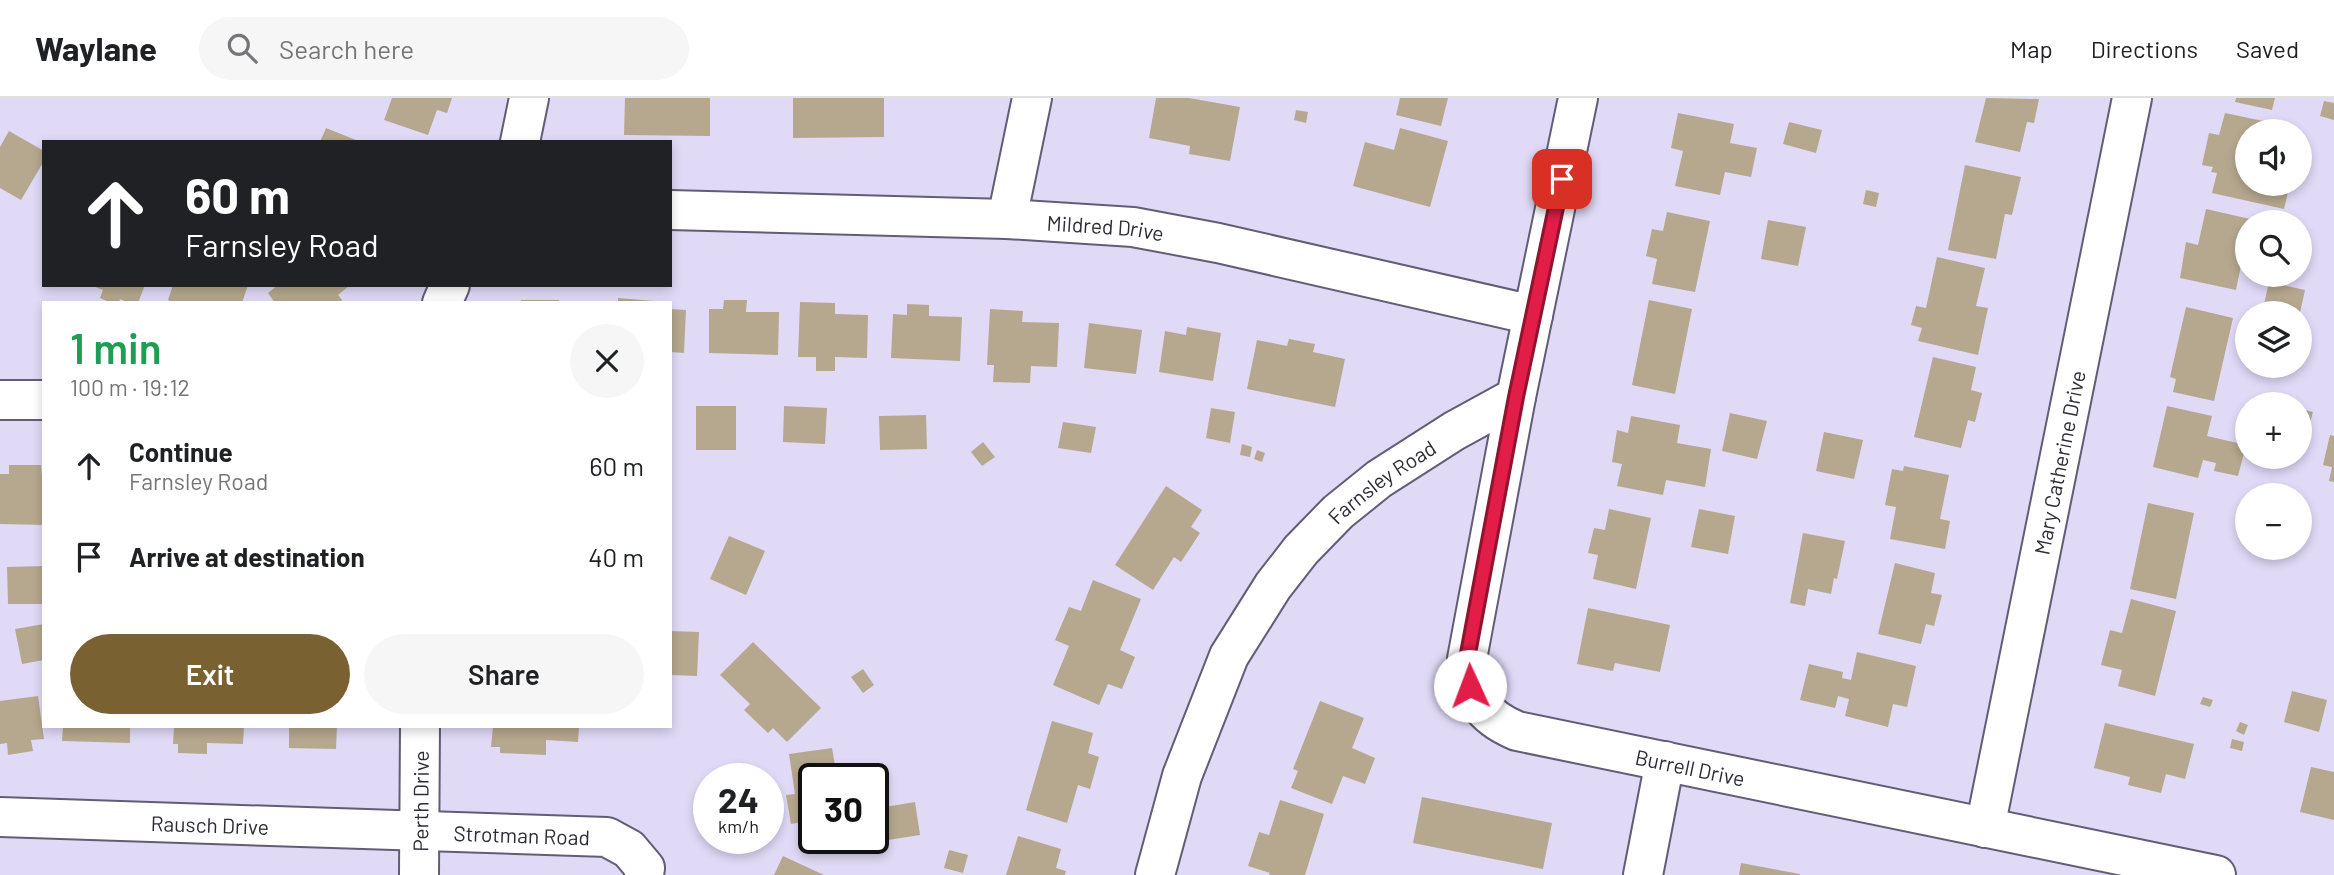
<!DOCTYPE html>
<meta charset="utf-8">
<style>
:root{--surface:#fff;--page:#f6f6f6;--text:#202124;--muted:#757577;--line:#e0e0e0;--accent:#796132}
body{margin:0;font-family:Barlow,sans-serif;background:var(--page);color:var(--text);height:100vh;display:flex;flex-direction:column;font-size:26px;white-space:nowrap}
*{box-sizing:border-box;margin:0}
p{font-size:23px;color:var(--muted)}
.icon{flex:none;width:38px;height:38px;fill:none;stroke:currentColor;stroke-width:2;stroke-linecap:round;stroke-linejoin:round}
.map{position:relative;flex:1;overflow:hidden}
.sheet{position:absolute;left:42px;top:203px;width:630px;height:427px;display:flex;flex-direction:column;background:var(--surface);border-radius:0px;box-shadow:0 4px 10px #0003}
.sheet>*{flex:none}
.hud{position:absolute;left:42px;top:42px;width:630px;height:147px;border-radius:0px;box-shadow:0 4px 10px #0003;background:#202124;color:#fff;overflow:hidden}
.tools{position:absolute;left:2235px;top:21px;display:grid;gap:14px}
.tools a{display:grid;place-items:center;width:77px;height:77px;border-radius:50%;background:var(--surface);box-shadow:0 4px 10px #0003;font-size:35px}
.speed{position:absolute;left:693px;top:665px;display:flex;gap:14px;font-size:35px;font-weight:700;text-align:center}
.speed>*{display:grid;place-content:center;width:91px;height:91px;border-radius:50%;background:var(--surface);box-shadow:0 4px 10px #0003;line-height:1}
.speed small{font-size:18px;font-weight:400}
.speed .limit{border:4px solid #111;border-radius:10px;background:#fff;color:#111}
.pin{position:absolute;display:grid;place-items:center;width:60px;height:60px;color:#fff;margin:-30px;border-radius:14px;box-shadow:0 4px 10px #0006}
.me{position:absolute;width:77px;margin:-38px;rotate:358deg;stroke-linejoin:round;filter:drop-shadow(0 0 5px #0008)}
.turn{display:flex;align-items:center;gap:24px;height:147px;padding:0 28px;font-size:32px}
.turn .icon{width:91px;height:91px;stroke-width:2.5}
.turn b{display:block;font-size:49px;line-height:60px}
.round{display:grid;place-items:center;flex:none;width:74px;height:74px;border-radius:37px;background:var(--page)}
.headline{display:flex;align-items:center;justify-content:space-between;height:119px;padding:0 28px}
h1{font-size:42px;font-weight:600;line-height:52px;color:#1e9e55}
.action{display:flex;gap:14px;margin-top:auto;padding:14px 28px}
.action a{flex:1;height:80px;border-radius:42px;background:var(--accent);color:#fff;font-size:28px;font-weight:600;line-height:80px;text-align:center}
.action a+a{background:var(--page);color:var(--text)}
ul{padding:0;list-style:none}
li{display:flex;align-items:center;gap:21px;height:91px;padding:0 28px}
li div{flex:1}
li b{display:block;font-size:26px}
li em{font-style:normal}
header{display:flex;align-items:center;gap:42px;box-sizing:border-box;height:98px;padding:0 35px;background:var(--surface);border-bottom:2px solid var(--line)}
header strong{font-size:33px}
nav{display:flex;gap:38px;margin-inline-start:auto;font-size:24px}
.search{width:490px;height:63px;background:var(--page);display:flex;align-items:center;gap:18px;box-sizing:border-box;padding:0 24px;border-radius:38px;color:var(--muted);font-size:26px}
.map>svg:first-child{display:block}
</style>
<header>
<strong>Waylane</strong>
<div class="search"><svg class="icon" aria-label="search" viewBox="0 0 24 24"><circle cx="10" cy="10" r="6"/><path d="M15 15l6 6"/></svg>Search here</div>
<nav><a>Map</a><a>Directions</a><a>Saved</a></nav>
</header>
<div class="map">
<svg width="2334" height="777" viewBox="0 0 2334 777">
<rect width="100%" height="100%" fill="#e0daf7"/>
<!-- building -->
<g fill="#b6a88e">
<path d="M392,0H452L447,15L437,12L428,37L384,22Z"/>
<path d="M625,0H710V38L624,37Z"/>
<path d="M793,0H884V39L793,40Z"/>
<path d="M1156,0H1189L1240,9L1230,63L1189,56L1190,48L1149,40Z"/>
<path d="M1400,0H1448L1441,28L1396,17Z"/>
<path d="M1986,0L2039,1L2034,25L2027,24L2020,54L1975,44Z"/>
<path d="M2236,0H2275L2272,12L2235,4Z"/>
<path d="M2324,3L2334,5V22L2320,18Z"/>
<path d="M1296,12L1308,14L1306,25L1294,22Z"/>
<path d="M1678,15L1734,26L1730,45L1757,50L1751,79L1725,74L1720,97L1675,88L1683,53L1671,50Z"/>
<path d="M2225,15L2268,24L2266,33H2247V86H2290L2284,111L2212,95L2217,75L2211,74L2213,69L2202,67L2209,35L2219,37Z"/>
<path d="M1789,24L1822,32L1816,55L1783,46Z"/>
<path d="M326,30L361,44H320Z"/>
<path d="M1400,30L1448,43L1430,109L1353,88L1365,44L1394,52Z"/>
<path d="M9,33L44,53V63L21,102L0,90V49Z"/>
<path d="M1965,67L2021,79L2012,117L2005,116L1996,161L1948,152Z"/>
<path d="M1866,92L1879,95L1876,109L1863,106Z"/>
<path d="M2206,111L2250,121V124H2247V138L2236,192L2180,180L2186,144L2198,147Z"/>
<path d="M1667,114L1710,123L1695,194L1652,186L1657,161L1646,158L1652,131L1663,133Z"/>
<path d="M1768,122L1806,129L1798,168L1761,161Z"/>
<path d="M1937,159L1985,170L1976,208L1988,210L1978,257L1918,243L1922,230L1911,227L1916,208L1926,210Z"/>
<path d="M2269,184L2305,192L2300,215H2262Z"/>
<path d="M90,187H145L138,205H129L120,201L119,205H111L100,200L103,192Z"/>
<path d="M173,187H248L242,205H174L168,202Z"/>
<path d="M278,187H350L338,197L342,202L339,205H275L268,195Z"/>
<path d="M618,200L654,203V205H618Z"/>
<rect x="521" y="202" width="38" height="3"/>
<path d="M724,202H747L746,214H779L778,257L709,255V211H723Z"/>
<path d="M1649,202L1692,211L1675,296L1632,287Z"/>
<path d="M800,204L835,205V216L868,217L867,260L835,259V273H816V259H798Z"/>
<path d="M907,206L929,207V218L962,219L960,263L891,260L893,216L907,217Z"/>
<path d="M2186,209L2233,220L2214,303L2173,294L2176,281L2170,279Z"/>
<path d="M670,211L686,212L684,255L670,254Z"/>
<path d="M990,211L1023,213L1022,224L1059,225L1057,269L1031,268L1030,285L993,284L994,267H987Z"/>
<path d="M1089,225L1142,232L1136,276L1084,270Z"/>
<path d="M1187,229L1221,235L1213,283L1159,274L1165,233L1186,237Z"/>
<path d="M1289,241L1315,246L1313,254L1345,261L1335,309L1247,291L1257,242L1287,248Z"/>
<path d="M1933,259L1976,269L1971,292L1982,295L1975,324L1968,322L1961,350L1914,339Z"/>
<rect x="696" y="308" width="40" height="44"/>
<path d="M784,308L827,310L825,346L783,344Z"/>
<path d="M2167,308L2212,318L2207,338L2246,347L2238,378L2214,373L2216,365L2203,362L2198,380L2153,369Z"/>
<path d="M1211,310L1235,314L1230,345L1206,340Z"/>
<path d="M2301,311L2313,314L2309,328L2300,325Z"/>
<path d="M1730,315L1767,323L1757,361L1722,353Z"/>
<path d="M926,317L927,351L880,352L879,318Z"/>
<path d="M1631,318L1680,327L1677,345L1711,351L1705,389L1666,382L1663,397L1617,388L1622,366L1612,364L1617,332L1628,335Z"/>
<path d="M1063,324L1096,329L1091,355L1058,350Z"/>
<path d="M1824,334L1863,342L1854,381L1816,373Z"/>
<path d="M2330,337L2334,338V384L2329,383L2332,369L2323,367Z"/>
<path d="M983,344L995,359L982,368L971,354Z"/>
<path d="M1242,346L1252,349L1250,359L1240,357Z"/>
<path d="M1257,352L1265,355L1262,364L1254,361Z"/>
<path d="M9,367H41L42,378L44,379V427L0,426V376H9Z"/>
<path d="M1904,368L1949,377L1940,421L1950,423L1945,451L1890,441L1896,409L1885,407L1892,371L1903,373Z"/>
<path d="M1166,388L1202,412L1191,429L1200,435L1181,464L1174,459L1153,492L1115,467Z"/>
<path d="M2148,405L2194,415L2176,501L2130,491Z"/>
<path d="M1609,411L1651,420L1636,491L1593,481L1598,457L1588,455L1594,430L1605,432Z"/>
<path d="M1699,411L1735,418L1728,456L1691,449Z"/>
<path d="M1803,435L1845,443L1837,481L1834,480L1831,496L1808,491L1805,508L1790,505Z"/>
<path d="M729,438L765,453L746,497L710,481Z"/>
<path d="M1895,465L1935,475L1931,495L1942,497L1934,528L1926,526L1921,546L1878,536Z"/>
<path d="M44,468V506H8L7,469Z"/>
<path d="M1093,482L1141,501L1120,552L1135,559L1122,591L1108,586L1099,607L1053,587L1069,548L1055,542L1069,509L1081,513Z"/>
<path d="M2131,501L2176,513L2155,598L2118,588L2122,572L2101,567L2110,532L2122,535Z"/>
<path d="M1588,510L1670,527L1660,574L1615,565L1613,573L1577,566Z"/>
<path d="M44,526V562L22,566L15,531Z"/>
<path d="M670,533L699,534L697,578L670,577Z"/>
<path d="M753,544L821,610L787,644L773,630L768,635L744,612L750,606L720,577Z"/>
<path d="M1857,554L1916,568L1907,609L1893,606L1888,629L1845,618L1849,601L1838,598L1835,610L1800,602L1809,566L1843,574L1842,580L1851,582Z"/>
<path d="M863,571L874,587L863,595L851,579Z"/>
<path d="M2292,593L2327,602L2319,634L2284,624Z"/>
<path d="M38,598L44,641L31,642L33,653L8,657L7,645L0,646V603Z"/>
<path d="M2203,599L2213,602L2210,609L2200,606Z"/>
<path d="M1320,603L1364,620L1352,650L1375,660L1365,686L1343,678L1332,706L1291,690L1298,673L1293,671Z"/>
<path d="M1052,623L1093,635L1088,655L1099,659L1090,691L1078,687L1067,725L1026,712Z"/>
<path d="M2240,624L2248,627L2244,637L2236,633Z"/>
<path d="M2105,625L2194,646L2185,681L2166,676L2161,695L2128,687L2130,679L2094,670Z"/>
<path d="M63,628H130V645L62,643Z"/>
<path d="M174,628H244L243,646L207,645V656L178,655V646H173Z"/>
<path d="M289,628H337L336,651L289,650Z"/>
<path d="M493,628H579L578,644L546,642V657L500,655V649H491Z"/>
<path d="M2232,641L2244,644L2242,653L2230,650Z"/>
<path d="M832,650L837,679L853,676V681H814V722L791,726L786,697L795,696L789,656Z"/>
<path d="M2311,669L2334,674V722L2300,714Z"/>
<path d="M1422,699L1552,725L1543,771L1413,745Z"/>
<path d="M1280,702L1324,716L1305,777H1269L1270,775L1248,768L1259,734L1269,737Z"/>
<path d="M915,704L920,737L875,744L873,711Z"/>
<path d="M1018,738L1061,751L1056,770L1066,773L1065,777H1006Z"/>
<path d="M949,752L968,757L963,775L944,770Z"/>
<path d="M783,758L824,777H774Z"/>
<path d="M1741,765L1800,776V777H1739Z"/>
</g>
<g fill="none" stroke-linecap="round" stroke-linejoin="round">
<defs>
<g id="street">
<path d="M520,44L529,0"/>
<path id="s1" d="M670,112L1007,121L1133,129L1218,145L1533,217"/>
<path d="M1007,121L1032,0"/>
<path d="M442,205L450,187"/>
<path id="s2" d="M1516,299L1467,561C1471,599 1481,618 1517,633L2216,777"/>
<path d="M0,302H44"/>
<path id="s3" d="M0,719L607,739L629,751L645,770L644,777"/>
<path id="s4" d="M1985,730L2132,0"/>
<path id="s5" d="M419,777L420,628"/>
<path id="s6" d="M1155,777L1182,678L1229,558L1273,488L1301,452L1338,414L1379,381L1454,333L1516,299L1578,0"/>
<path d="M1643,777L1665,663"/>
</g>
</defs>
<!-- street casing -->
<use href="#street" stroke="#625c75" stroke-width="42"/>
<!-- street -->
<use href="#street" stroke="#fff" stroke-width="38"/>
</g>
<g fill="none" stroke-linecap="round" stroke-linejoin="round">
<defs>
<path id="route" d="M1470,588L1467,561L1516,299L1562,81"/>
</defs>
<!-- route casing -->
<use href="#route" stroke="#92132f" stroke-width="18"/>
<!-- route -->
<use href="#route" stroke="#e11d48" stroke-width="12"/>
</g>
<g text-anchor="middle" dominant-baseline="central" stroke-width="7" stroke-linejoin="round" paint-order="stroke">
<!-- street labels -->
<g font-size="21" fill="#2e2b36" stroke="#fff">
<text stroke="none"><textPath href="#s1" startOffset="436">Mildred Drive</textPath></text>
<text stroke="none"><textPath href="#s4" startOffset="373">Mary Catherine Drive</textPath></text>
<text stroke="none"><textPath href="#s6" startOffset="466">Farnsley Road</textPath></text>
<text stroke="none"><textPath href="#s2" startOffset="537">Burrell Drive</textPath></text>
<text stroke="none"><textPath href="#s5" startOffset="74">Perth Drive</textPath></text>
<text stroke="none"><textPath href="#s3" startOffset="210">Rausch Drive</textPath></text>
<text stroke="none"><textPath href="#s3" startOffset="522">Strotman Road</textPath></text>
</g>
</g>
</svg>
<div class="tools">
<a><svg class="icon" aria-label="sound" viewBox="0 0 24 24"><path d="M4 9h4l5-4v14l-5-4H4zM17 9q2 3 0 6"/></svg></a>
<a><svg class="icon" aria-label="search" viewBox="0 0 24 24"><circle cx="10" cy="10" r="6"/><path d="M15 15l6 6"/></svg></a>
<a><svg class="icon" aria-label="layers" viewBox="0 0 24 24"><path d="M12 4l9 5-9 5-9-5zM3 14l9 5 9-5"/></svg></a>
<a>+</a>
<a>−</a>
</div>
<div class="speed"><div>24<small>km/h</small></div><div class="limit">30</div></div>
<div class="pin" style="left:1562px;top:81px;background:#d93025"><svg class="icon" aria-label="arrive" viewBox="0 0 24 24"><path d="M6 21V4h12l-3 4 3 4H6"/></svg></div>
<svg class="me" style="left:1470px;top:588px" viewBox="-20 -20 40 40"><circle r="19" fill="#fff"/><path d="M0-13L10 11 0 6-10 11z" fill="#e11d48"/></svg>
<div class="hud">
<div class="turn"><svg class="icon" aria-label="ahead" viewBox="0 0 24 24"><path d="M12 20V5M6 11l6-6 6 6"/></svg><div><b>60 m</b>Farnsley Road</div></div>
</div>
<section class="sheet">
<div class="headline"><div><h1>1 min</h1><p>100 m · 19:12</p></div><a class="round"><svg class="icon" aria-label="close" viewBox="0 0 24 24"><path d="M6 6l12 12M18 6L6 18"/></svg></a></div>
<ul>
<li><svg class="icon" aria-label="ahead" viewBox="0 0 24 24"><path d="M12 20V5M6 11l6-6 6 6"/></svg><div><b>Continue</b><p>Farnsley Road</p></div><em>60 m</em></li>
<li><svg class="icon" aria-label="arrive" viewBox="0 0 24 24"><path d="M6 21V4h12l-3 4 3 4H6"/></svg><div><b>Arrive at destination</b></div><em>40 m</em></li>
</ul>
<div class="action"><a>Exit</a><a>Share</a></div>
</section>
</div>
